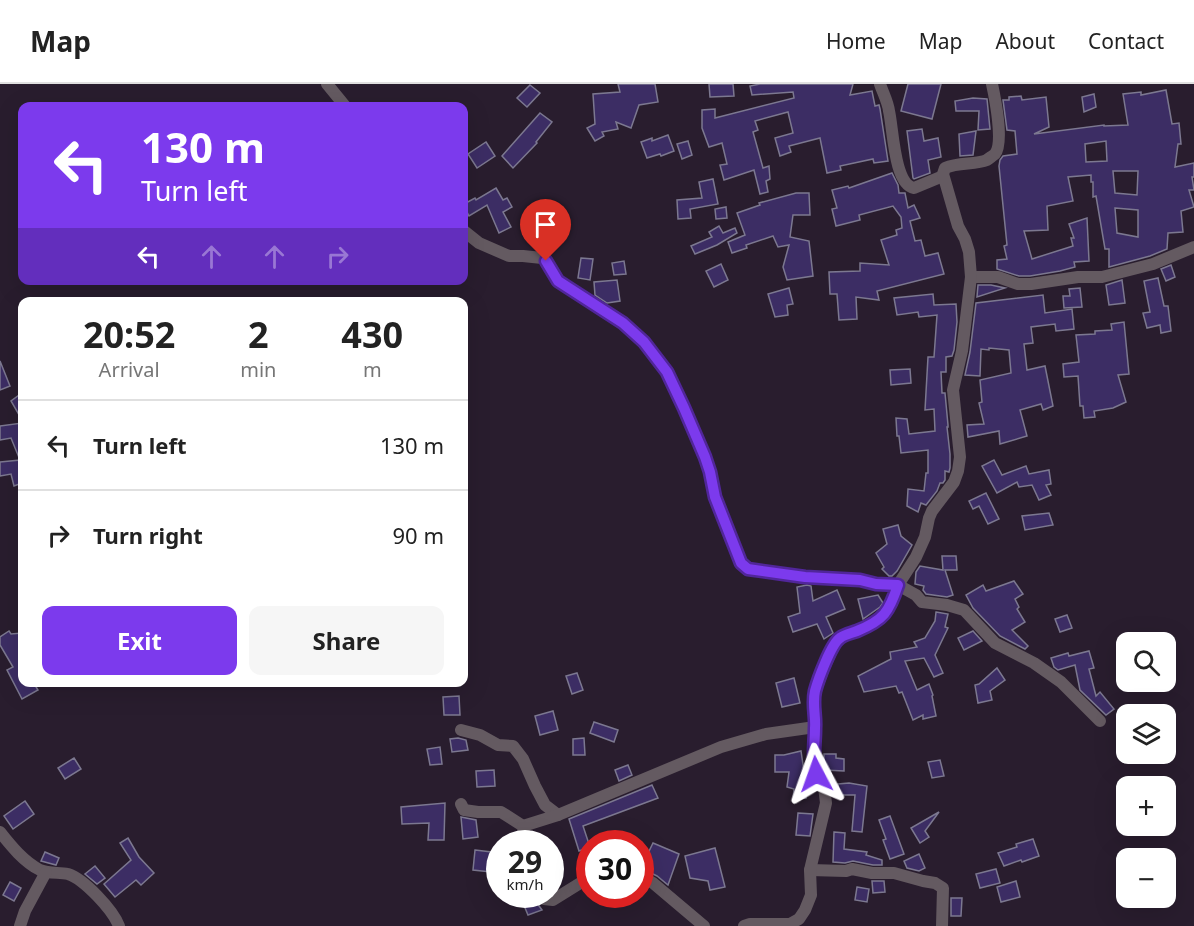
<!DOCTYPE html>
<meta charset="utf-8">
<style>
:root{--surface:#fff;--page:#f6f6f6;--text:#222;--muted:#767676;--line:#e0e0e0;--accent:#7c3aed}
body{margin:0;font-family:"Noto Sans",sans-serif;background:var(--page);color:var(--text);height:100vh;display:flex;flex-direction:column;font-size:22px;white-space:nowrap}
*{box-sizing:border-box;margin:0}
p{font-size:20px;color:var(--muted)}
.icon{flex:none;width:33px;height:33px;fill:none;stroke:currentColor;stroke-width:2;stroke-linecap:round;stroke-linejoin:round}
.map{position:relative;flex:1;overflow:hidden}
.panel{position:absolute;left:18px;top:213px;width:450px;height:390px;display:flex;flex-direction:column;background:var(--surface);border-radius:12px;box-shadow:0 6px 24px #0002}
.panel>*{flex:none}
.hud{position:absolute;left:18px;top:18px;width:450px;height:183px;border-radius:12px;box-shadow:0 6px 24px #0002;background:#7c3aed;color:#fff;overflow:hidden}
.tools{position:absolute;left:1116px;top:548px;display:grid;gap:12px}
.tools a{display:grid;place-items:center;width:60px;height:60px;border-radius:12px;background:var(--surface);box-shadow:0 6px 24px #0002;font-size:30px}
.speed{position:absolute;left:486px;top:746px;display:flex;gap:12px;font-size:30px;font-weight:700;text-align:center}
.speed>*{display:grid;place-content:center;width:78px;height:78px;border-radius:50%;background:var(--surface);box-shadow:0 6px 24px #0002;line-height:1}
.speed small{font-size:15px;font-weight:400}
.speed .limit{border:9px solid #d22;background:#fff;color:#111}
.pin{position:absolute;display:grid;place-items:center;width:51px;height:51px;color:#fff;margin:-62px -26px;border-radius:50% 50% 50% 0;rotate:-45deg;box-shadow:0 0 6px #0007}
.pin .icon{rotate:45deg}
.me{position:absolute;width:66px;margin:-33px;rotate:356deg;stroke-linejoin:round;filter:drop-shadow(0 0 4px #0008)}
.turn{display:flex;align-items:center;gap:21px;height:126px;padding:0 24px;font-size:27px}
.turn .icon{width:78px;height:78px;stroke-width:2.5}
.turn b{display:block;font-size:42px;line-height:51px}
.lanes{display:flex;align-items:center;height:57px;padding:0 24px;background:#0003;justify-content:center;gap:30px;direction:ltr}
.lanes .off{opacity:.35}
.eta{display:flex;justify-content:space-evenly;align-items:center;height:102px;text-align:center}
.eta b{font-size:36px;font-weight:700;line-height:42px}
.button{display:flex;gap:12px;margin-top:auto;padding:12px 24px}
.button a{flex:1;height:69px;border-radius:12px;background:var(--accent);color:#fff;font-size:24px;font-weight:700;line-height:69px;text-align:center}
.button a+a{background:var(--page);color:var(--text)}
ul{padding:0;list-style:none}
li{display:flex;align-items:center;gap:18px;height:90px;padding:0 24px;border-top:2px solid var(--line)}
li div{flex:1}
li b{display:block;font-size:22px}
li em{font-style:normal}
header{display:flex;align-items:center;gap:36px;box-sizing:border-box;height:84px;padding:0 30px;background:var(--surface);border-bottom:2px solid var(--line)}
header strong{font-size:28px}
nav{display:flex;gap:33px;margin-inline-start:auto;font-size:21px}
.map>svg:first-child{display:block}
</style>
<header>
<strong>Map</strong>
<nav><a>Home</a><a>Map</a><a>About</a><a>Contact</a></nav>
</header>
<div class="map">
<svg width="1194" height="842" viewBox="0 0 1194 842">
<rect width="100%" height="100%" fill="#291d2e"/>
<!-- building -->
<g fill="#3c2d64" stroke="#7c7890" stroke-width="1.5" fill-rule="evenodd">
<path d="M618,0H655L658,18L639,21L631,44L616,38L618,45L602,48L604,52L595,57L587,44L595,40L593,10L620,8Z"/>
<path d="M709,0H733L734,12L710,13Z"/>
<path d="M760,0H853L850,11L872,7L875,22L879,21L880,25L888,77L874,79L873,75L840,82L841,86L827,89L820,54L789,62L791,68L780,72L775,54L793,49L788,28L755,37L758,46L753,48L763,84L769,82L770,95L766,97L768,108L760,110L754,86L724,96L720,81L727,80L722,59L709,63L702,44V26L715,25V34L794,14L793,8L752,11L750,2Z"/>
<path d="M908,0H941L932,35L901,27Z"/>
<path d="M530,1L540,9L527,23L517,14Z"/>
<path d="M1166,6L1172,40L1179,39L1181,60H1178L1175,83L1194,79V93H1192L1194,106H1189L1194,123L1181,127L1183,148L1168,149L1167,165L1150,172L1109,183V165H1105L1096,112L1093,113V98H1091V91L1068,93L1073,117L1047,122L1048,146L1024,147L1032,175L1073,162L1071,154H1074L1069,140L1087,134L1089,177L1074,178L1075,183L1060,187L1030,192H1019L997,185V176L1007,175L1004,162L1007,161L999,82L1000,76L1003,72L1017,70L1015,47L1007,46L1003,16H1009V13L1021,12L1022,16L1046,13L1049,43L1034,50L1104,41V42L1128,41L1123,10L1141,8V11ZM1106,57L1107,77L1086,78L1085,60ZM1113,87H1138L1137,111L1115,109ZM1115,124L1138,126V153L1117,149Z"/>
<path d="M1094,10L1096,23L1084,28L1082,13Z"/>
<path d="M973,14L987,15L990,45L978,46L979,27H956L955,17Z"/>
<path d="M540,29L552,38L536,58L537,59L513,84L502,72Z"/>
<path d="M922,45L924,57L938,54L941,73L928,76L930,89L914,95L913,94L907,47Z"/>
<path d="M976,47L973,71L960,72L959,50Z"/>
<path d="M668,51L674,67L661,72L660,70L647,74L641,58L652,54V57Z"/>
<path d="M688,57L692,71L682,75L677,60Z"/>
<path d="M486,58L495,72L477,84L468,70Z"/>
<path d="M892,89L898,101L899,109H905L908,124L914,121L920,134L910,137L915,157L921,156L925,172L938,169L944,190L877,207L879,216L856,213L857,235L839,236L837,210H830L829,188L860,187V179L889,181L881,156L897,151L896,146L902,144L901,133L893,122L859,131L860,136L836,142L832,125L837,124L832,106L848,102L849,104Z"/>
<path d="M713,95L718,120L690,125L691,134L678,135L677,116L702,114L699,98Z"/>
<path d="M496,104L503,116L507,114L512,123L503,128L511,143L499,149L487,121L469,132L464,122V120L475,114L476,116Z"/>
<path d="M796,109H809L810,131H793L790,153L809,157L813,192L787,196L783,183L789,161L778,163L773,152L746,161L747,164L732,169L728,158L745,151L737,129L760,121L759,119Z"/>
<path d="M726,123L727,134L716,135L715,125Z"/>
<path d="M719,142L723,149L735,144L737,149L717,161L695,170L691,162L712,153L709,148Z"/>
<path d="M581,174L593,175L590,196L578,194Z"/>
<path d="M624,177L626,190L614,191L612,179Z"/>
<path d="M721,180L728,196L714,203L706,187Z"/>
<path d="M1171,181L1175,193L1166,197L1161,185Z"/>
<path d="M1158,194L1164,222H1168L1171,247L1161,249L1160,241L1147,244L1143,229L1150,228L1144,197Z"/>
<path d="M617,196L620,217L607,219L595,211L594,198Z"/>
<path d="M1122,196L1125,219L1109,221L1106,201Z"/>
<path d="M978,201H991L1005,204L977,213Z"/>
<path d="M789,204L793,220L787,221L788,231L775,233L768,210Z"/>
<path d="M1080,204L1082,223L1064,224L1063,212H1070L1069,205Z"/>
<path d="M933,210L934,221L956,220L957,238L954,266L952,272L946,273V288H941L942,309H945L948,341V343H947L950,370V384L949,388L945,387V396L943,399H940L937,407L926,421L921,419L918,428L907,422L908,405L924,407L926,389H928V366L901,369L899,352H897L896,334L907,335L909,350L935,347L934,325L925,326L928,273H934L937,231L919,233L918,228L897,231L894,214Z"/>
<path d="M1043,211L1045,229L1072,225L1074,245L1056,247L1055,240L1031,243L1033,259L1024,260L1027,286L1045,282L1053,322L1043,326L1041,320L1020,326L1027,352L1000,360L999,347L968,353L967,341L984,340L979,319L982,318L980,296L1011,289L1009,266L989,264V266L981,265L980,292L965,291L970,268L976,219Z"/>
<path d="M1124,238L1129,290L1118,291L1126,318L1113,324L1094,327L1095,333L1084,334L1083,322H1080L1078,292L1064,293L1063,280L1079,278L1076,251L1095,250V247L1112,246L1111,240Z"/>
<path d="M0,277L10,302L0,306Z"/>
<path d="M910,285L911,299L891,301L890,286Z"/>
<path d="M22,309V336L11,317Z"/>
<path d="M22,339V399L14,402L11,390L0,392V378L20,376L11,354L0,356V342Z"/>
<path d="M994,376L1002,391L1026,382L1029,390L1049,386L1051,400L1046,401L1051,411L1039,416L1032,401L1019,403L1017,398L997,409L982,382Z"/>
<path d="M986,409L999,435L988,440L979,422L973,425L969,417Z"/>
<path d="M1049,429L1053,441L1025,446L1022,432Z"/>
<path d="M898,441L901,452L912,461L897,487L892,492H889L882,485L884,483L876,469L887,460L883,445Z"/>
<path d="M942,472H956L957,486H945L953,511L947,513L926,510L923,506L924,502L915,500L916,488L920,482L943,486Z"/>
<path d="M1014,497L1023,510L1015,515L1019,523L1017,525L1025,538L1012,546L1028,562L1025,565L1000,552L973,524L966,511L983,501L986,507Z"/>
<path d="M807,501L811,502L813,517L837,506L845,525L826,533L833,549L824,555L817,540L793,548L788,533L800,529L797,503Z"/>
<path d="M878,511L883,519L880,523L863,535L858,515Z"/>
<path d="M936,528L948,530L945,543L948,544L935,571L943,589L934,593L924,574L905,577L917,606L929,600L933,611L932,612L936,632L923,635V631L913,636L902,608L899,609L896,602L864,608L858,592L891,575L890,568L917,563L914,558L925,554L935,537Z"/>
<path d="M1067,531L1072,544L1060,548L1055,535Z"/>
<path d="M9,547L11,550L22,549V598H33L38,606L22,615L7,586L13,583L0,561V553Z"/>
<path d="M973,547L982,557L964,566L958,554Z"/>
<path d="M1089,567L1094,584L1089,585L1096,612L1100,608L1114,625L1106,631L1080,606L1075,581L1058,586L1054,583L1051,574L1068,569L1069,572Z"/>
<path d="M997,584L1005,596L990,607L992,616L978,619L975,601L979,600Z"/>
<path d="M577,589L583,606L572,610L566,592Z"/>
<path d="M794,594L800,619L782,623L776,599Z"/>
<path d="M459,612L460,631H444L443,613Z"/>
<path d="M553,627L558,646L540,651L535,632Z"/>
<path d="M594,638L618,646L614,658L590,649Z"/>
<path d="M458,654L466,656L468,666L452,668L450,655Z"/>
<path d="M584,654L585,671H573V655Z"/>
<path d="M440,663L442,680L430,681L427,665Z"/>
<path d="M801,667L805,694H806V714L793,715L794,705L787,703L789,688H775V671H784Z"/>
<path d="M824,670H836V674L844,675V687L824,686Z"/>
<path d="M74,674L81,685L65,695L58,684Z"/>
<path d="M940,676L944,692L932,694L928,678Z"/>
<path d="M628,681L632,691L619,697L615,686Z"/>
<path d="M494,686L495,702L477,703L476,687Z"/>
<path d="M849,699L867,702L862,748L852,747L855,711H839L838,700Z"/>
<path d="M652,701L658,714L583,742L590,763L579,767L569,735Z"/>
<path d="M25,717L34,730L13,745L4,732Z"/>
<path d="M445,719L444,756H428L429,739L402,740L401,723Z"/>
<path d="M939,728L925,747L929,753L920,759L911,744Z"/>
<path d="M798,729L813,730L810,752L796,751Z"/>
<path d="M890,732L904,770L890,775L883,756L886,755L879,736Z"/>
<path d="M461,733L476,736L478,753L463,755Z"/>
<path d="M834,748L845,749L844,765L867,768L866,771L882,776V781H873L853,777L845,779L833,778Z"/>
<path d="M128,754L139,773L154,789L141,801L136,796L115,813L104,800L131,776L120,759Z"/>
<path d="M1033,755L1039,772L1022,778L1021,776L1004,782L998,769L1017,763L1016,760Z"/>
<path d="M653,759L679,770L668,801L657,792L641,784Z"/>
<path d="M715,764L725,803L710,806L708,797L690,794L685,772Z"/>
<path d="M475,766L500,769V789L473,786Z"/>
<path d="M45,768L59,774L56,781L41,777Z"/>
<path d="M919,770L925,784L919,787L907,784L904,777Z"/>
<path d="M95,782L105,794L97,800L85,790Z"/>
<path d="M996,785L1000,799L980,804L976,790Z"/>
<path d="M872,797H884L885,808L873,809Z"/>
<path d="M1016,797L1020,813L1001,818L997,803Z"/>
<path d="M10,798L21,804L14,817L3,811Z"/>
<path d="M857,803L869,805L867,818L855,816Z"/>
<path d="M951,814H962L961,832H951Z"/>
<path d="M534,815L542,826L528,831L523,819Z"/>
</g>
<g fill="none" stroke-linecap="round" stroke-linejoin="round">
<!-- minor -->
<g stroke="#645a61" stroke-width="12">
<path d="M327,0L345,22"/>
<path d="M880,0C883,9 888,18 889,27C893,43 894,101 914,104L943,92"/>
<path d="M464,147L479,159L509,172H523L542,174L546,177L558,197L623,239L644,258L667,288L684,324L710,388L715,413L741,479L748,485L805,493L859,496L876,500L898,501L916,511L922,518L947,521L964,526L995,559L1034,579L1061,598L1100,637"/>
<path d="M971,193H998L1018,200H1031L1078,193H1102L1153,180L1194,163"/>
<path d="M461,646L480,651L498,661L513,662L523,675L535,702L545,721L558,731"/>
<path d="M461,720L464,726L478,728H501L523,742L525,759"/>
<path d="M523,742L558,731L721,663L766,650L815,643"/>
<path d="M0,748C11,762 24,778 40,786C49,790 59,788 68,790C84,795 113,826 119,842"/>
<path d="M810,786L846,787L852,785L872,789H894L923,797L935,799L943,804L942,842"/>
<path d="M640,792L653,799L704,842"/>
<path d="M540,810L544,815L553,816L590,793"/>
<path d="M20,842L25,827L46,788"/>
<path d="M744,842L750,840H790L799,835L805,826L811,811L810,786L826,719L824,703L816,690L814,681L813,663L815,643L813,621L815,608L824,584L836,557L842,553L873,539L886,529L892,519L898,501L916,473L925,453L929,434L932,427L954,398L958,387L960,373L953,306L962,267L971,193L969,168L965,155L958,142L943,90L945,84C959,78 975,81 987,76C988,75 994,71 995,70C1004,59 995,14 992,0"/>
</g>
</g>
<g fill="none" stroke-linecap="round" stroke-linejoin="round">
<defs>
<path id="route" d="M546,177L558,197L623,239L644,258L667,288L684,324L705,373L710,388L715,413L741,479L748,485L805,493L860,496L876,500L898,501C889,528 884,536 857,547C852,549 845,550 840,554C831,560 818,596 815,607C812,620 816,632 815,644C815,660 812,674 816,690"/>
</defs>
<!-- route casing -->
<use href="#route" stroke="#51269a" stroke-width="15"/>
<!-- route -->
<use href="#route" stroke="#7c3aed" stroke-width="10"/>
</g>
</svg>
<div class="tools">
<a><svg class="icon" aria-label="search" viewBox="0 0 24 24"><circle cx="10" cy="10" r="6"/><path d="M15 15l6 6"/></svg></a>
<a><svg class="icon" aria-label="layers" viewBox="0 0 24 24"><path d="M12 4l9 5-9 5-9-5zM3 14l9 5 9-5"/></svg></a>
<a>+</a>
<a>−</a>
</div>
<div class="speed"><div>29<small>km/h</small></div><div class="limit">30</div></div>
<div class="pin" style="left:546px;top:177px;background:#d93025"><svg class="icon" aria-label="arrive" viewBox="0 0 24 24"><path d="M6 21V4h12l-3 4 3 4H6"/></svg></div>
<svg class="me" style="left:816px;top:690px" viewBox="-20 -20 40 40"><path d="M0-17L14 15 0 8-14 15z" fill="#7c3aed" stroke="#fff" stroke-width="4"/></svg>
<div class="hud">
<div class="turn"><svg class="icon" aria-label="left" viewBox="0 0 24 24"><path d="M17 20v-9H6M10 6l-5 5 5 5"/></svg><div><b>130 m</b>Turn left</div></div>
<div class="lanes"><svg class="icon" aria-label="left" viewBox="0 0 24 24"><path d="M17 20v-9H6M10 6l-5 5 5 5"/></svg><svg class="icon off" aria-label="ahead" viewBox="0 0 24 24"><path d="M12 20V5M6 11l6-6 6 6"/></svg><svg class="icon off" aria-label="ahead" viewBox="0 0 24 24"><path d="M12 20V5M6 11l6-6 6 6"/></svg><svg class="icon off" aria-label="right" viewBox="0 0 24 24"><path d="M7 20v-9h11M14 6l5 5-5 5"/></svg></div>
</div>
<section class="panel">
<div class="eta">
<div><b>20:52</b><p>Arrival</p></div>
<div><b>2</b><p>min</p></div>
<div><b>430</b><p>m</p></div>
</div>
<ul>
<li><svg class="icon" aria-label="left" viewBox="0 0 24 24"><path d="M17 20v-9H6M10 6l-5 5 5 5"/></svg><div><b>Turn left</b></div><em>130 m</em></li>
<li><svg class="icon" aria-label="right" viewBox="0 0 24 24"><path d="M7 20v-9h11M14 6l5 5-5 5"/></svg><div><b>Turn right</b></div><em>90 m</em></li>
</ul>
<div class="button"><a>Exit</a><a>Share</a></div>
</section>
</div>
